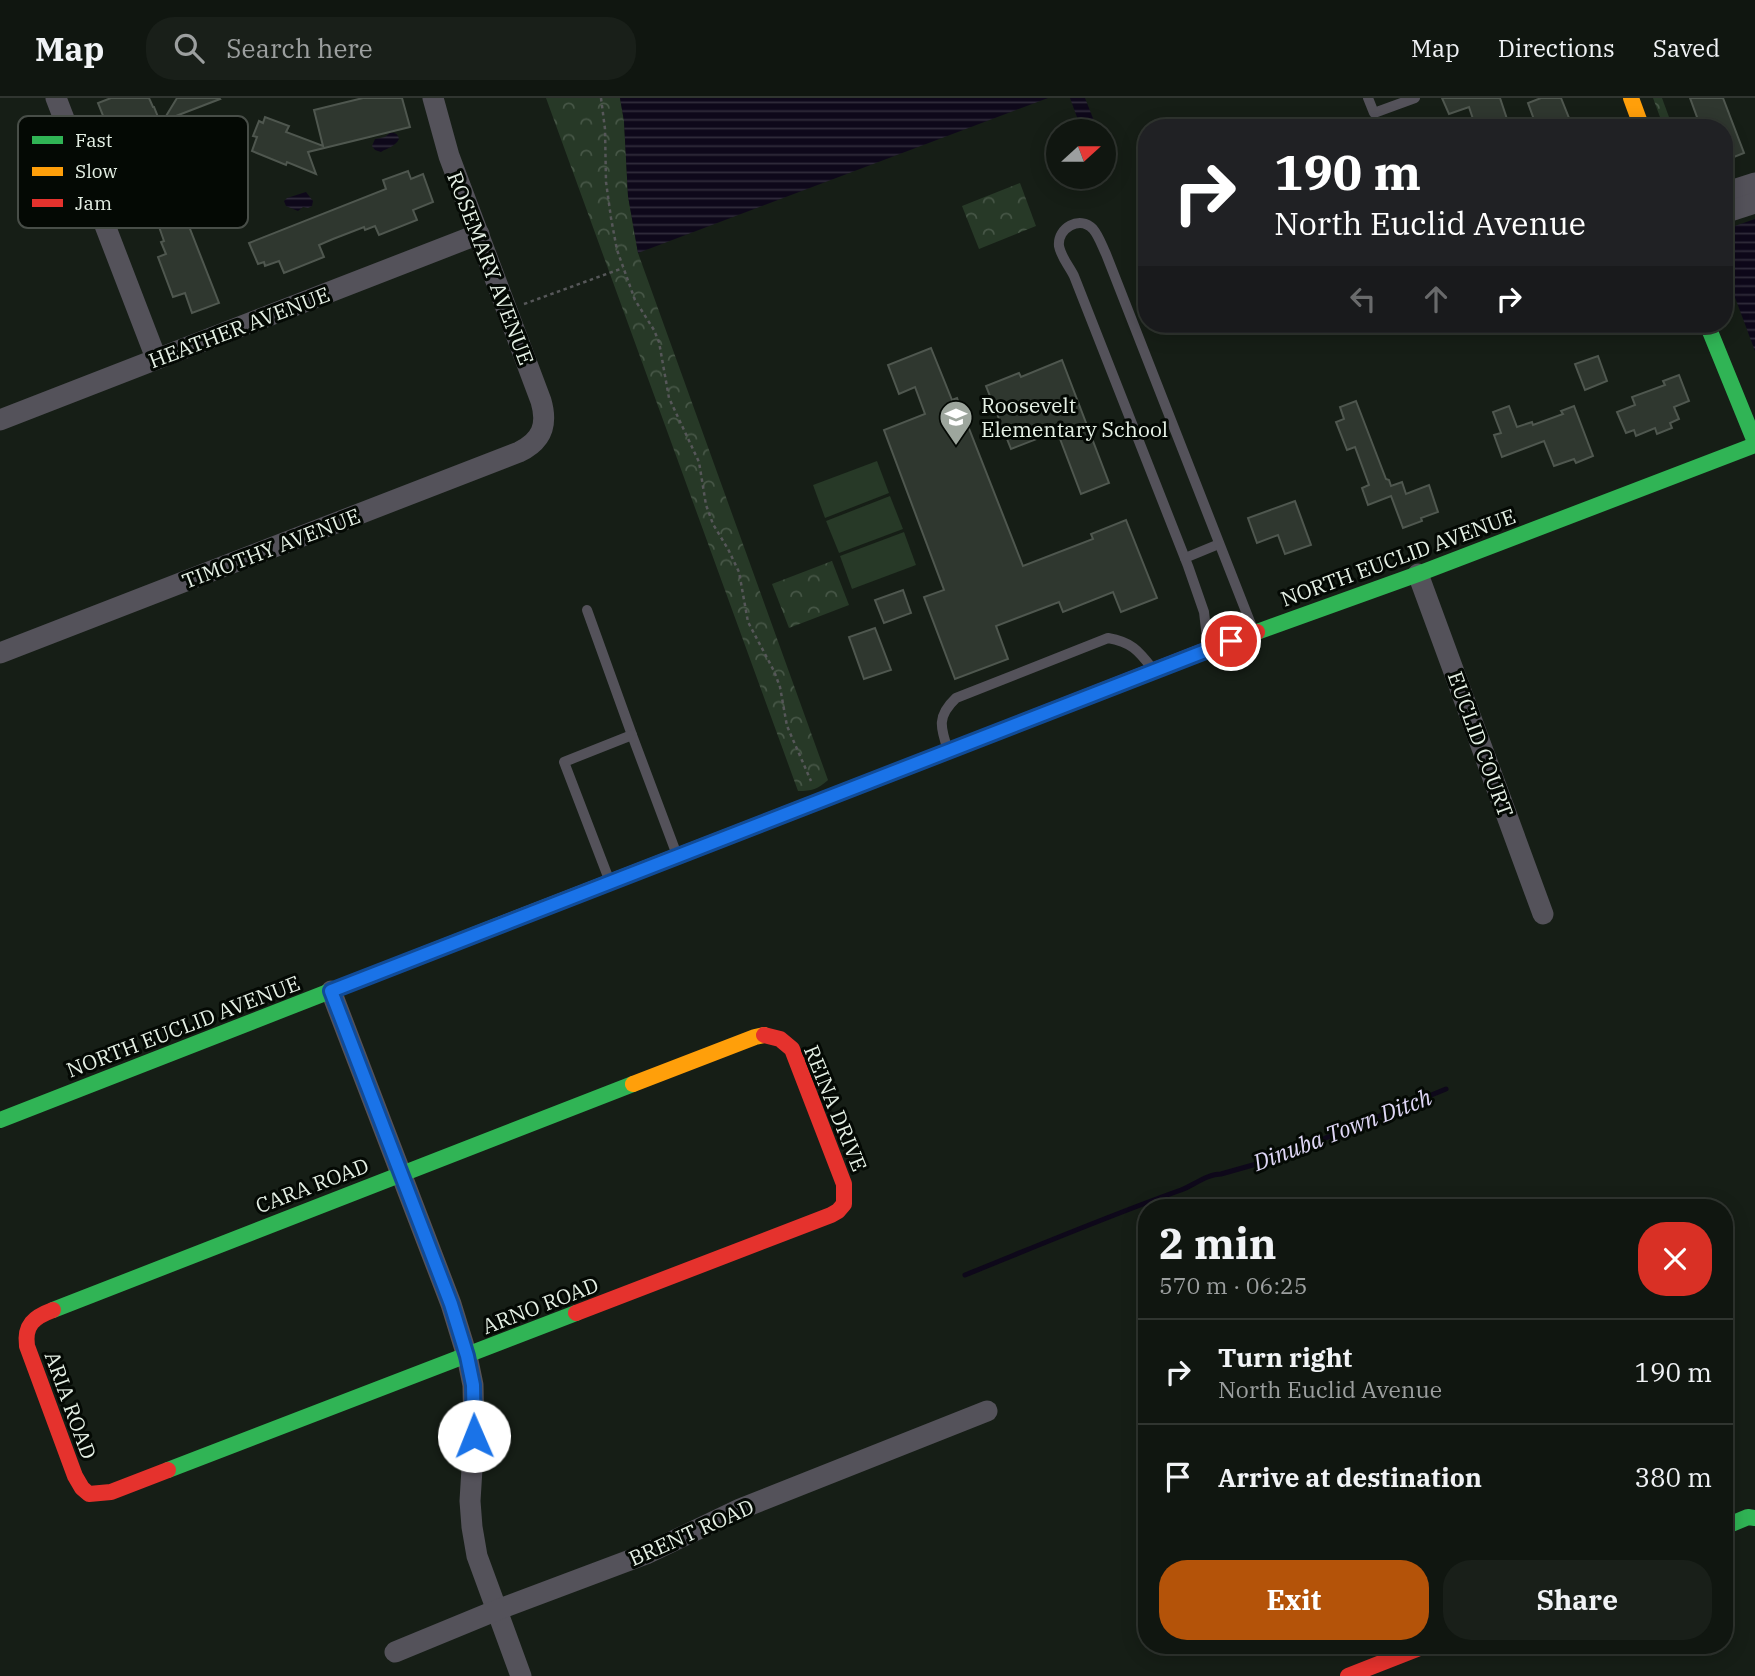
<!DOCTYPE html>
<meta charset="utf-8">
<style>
:root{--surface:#101610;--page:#191f19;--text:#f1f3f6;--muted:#9c9f9f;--line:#303530;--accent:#b45309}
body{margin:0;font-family:"IBM Plex Serif",serif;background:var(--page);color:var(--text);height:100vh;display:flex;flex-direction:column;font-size:26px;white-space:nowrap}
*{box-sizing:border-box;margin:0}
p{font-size:23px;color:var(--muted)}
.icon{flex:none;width:38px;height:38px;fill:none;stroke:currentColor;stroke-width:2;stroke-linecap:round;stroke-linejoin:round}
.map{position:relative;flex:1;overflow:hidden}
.sheet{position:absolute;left:1138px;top:1101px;width:595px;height:455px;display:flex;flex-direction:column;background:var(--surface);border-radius:28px;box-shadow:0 4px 18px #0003,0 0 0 2px var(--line)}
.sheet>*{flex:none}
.banner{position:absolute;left:1138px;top:21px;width:595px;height:214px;border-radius:28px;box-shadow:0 4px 18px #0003,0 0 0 2px var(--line);background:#202124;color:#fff;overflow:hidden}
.needle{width:46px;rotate:69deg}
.fabs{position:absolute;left:1046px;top:21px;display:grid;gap:14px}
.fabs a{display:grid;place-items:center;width:70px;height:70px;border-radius:50%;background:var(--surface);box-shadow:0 4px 18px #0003,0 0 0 2px var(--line);font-size:35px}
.pin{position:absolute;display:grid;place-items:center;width:60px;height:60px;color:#fff;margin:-30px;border:4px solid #fff;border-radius:50%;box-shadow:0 2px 7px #0007}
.me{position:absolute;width:77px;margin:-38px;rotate:359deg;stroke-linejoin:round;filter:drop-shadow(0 0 5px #0008)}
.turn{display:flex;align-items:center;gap:24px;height:147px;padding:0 21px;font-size:32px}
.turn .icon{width:91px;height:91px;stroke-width:2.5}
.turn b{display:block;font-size:49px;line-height:60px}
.lanes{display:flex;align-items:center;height:66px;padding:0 21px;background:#0003;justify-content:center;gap:35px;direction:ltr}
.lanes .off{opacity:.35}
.round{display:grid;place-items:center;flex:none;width:74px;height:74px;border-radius:28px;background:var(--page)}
.headline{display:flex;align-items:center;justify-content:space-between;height:119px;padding:0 21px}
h1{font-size:42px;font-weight:700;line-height:52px}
.action{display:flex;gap:14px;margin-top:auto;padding:14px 21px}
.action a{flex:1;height:80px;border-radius:28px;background:var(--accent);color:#fff;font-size:28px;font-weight:700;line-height:80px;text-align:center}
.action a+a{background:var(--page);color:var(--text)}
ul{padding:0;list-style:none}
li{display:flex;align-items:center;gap:21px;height:105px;padding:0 21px;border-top:2px solid var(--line)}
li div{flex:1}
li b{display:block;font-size:26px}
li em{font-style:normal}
header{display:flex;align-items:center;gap:42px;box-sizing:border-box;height:98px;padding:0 35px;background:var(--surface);border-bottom:2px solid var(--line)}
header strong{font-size:33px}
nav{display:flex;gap:38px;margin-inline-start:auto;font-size:24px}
.search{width:490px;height:63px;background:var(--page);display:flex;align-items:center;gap:18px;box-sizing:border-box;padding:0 24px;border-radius:28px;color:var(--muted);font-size:26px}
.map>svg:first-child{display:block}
</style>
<header>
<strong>Map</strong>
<div class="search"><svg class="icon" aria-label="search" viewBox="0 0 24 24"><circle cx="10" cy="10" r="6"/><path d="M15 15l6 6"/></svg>Search here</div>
<nav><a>Map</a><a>Directions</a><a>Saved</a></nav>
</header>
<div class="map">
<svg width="1755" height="1578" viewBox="0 0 1755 1578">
<defs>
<pattern id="park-crowns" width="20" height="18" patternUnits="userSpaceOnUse" patternTransform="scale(1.75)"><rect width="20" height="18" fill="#273927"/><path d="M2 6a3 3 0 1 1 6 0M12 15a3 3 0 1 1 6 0" fill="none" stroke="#465646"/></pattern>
<pattern id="water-rules" width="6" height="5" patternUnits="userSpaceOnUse" patternTransform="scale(1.75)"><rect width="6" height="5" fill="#0e081a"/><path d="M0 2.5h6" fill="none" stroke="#312c3b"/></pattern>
</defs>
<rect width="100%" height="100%" fill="#161e16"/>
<!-- grass -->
<g fill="#273927">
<path d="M877,363L889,395L825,420L813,387Z"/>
<path d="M890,398L903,431L839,455L826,423Z"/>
<path d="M904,434L916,467L852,491L840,458Z"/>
</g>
<!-- park -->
<g fill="url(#park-crowns)">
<path d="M546,0H620L624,23L628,98L638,155L828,682C818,691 812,693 798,693Z"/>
<path d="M1653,0H1662L1673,30H1664Z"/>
<path d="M1020,85L1036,128L979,151L962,108Z"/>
<path d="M832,463L849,507L789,530L772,486Z"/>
</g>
<!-- water -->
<g fill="url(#water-rules)">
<path d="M620,0H1048L638,155L628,98L624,23Z"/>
<path d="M1070,0H1085L1098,33H1082Z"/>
<path d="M390,35C395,34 398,36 399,41C395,49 387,50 381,54L375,52L372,48L375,41L385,39Z"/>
<path d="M306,94L313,103L312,108L308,110L303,109L298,113L286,108L284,103L287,100Z"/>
<path d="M1755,121V253L1724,170V134L1726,131Z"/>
</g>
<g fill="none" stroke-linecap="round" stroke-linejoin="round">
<!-- stream -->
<path stroke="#0e081a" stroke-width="5" d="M965,1177C1037,1148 1108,1118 1181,1092C1194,1087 1207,1076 1221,1076L1274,1061L1446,991"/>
</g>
<!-- building -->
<g fill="#2f372f" stroke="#4f574f" stroke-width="2">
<path d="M111,0H149L153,9H154L160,24L150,28L162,56L167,54L175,77L179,75L189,101L186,102L190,111L183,113L219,205L192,215L185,195L173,199L158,159L166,156L161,144L164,143L150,103L139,107L124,72L135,67L119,29L116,23L108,26L106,19L104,20L98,5Z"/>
<path d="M177,0H219L220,1L163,23Z"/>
<path d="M363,0H402L410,29L308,54L316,76L287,64L286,67L252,53L257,39L253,38L259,23L263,25L265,19L289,28L286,34L323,48L314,12Z"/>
<path d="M1442,0H1500L1510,30H1476L1469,9L1449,16Z"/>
<path d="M1541,0H1561L1573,30H1548L1545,24L1536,27L1528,5Z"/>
<path d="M1690,0H1723L1744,55L1724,63V30H1701Z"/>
<path d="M408,73L411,81L423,76L433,104L413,112L417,122L379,137L375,128L365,132L364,129L333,141L319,147L324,159L284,175L279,163L265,168L264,164L258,166L249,145L386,91L383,82Z"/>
<path d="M931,250L952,302L957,300L1023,468L1093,441L1091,436L1126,422L1157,500L1121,514L1113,494L1063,514L1059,504L996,528L1008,561L955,581L924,499L944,492L884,332L925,316L915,289L899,296L888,267Z"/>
<path d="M1598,258L1607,283L1585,292L1575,266Z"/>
<path d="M1062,262L1109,385L1081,396L1057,333L1011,351L986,288L1019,275L1021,279Z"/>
<path d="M1679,277L1689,303L1674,309L1679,321L1670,325L1672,330L1657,336L1655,330L1636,338L1634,332L1626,335L1617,314L1635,307L1632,299L1665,287L1663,283Z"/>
<path d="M1356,303L1386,381L1389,382L1391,388L1402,384L1406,396L1429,387L1438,414L1421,420L1422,423L1403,430L1391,398L1368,407L1362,390L1369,387L1355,349L1347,352L1336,324L1344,321L1340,309Z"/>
<path d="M1509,308L1517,329L1532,324L1533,327L1563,316L1561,313L1574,308L1593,358L1576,365L1574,361L1554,368L1544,343L1502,359L1494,337L1501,335L1493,314Z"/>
<path d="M1295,403L1311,447L1285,456L1278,437L1257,445L1248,420Z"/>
<path d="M903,492L911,515L884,525L875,502Z"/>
<path d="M875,530L891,572L864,581L849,539Z"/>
</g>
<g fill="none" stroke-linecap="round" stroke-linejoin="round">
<!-- path -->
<g stroke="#565759" stroke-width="2.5" stroke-dasharray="3.5 3.5" stroke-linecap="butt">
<path d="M601,0L605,31L606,84L611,120L617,152L635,202L654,232L659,244L669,300L699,364L706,407L713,426L728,451L739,474L748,524L774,573L780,589L787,628L811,683"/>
<path d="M524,206L623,170"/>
</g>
<!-- lane -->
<g stroke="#54525a" stroke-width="10">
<path d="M1368,0L1374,15L1415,0"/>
<path d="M1185,460L1219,446"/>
<path d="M587,512L632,637"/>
<path d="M1208,549L1204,514L1188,468L1074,178C1069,168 1061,159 1059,148C1057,130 1080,117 1093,131C1099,138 1102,148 1106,156L1254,534"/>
<path d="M948,652C940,629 937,618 956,600L1108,540C1131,544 1138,552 1152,570"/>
<path d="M610,784L564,664L632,637L677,757"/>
</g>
<!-- street -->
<g stroke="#54525a" stroke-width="21">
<path d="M56,0L156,260"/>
<path d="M1724,95L1755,85"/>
<path d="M1724,115L1755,105"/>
<path d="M0,322L479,136"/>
<path d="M1418,476L1543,816"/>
<path d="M0,555L519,354C542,343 548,327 541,303L449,58L433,0"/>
<path d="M331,893L451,1206L467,1258L473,1287L474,1338L470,1403L472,1429L477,1458L521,1578"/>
<path d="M395,1554L497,1512L646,1456L740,1411L987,1313"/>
</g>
<!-- fast -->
<g stroke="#30b455" stroke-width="16">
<path d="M1707,226L1755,344"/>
<path d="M1257,534L1418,476L1755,347"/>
<path d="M0,1022L502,826"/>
<path d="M53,1212L633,986"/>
<path d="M168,1372L576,1215"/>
<path d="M1724,1429L1748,1419L1755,1420"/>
</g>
<!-- slow -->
<g stroke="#ff9f0a" stroke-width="16">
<path d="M1631,0L1642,30"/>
<path d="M502,826L971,644"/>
<path d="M633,986L755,939L764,937"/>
</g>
<!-- jam -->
<g stroke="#e5322d" stroke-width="16">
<path d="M971,644L1201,554L1257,534"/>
<path d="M53,1212C34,1219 24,1227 27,1248L75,1378L82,1390L89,1396L111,1394L168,1372"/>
<path d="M576,1215L831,1117L838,1113L844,1106V1086L792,951L780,941L764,937"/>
<path d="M1348,1578L1427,1547"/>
</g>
</g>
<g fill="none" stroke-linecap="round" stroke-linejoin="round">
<defs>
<path id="route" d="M474,1338L473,1287L467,1258L451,1206L331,893L1231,543"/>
</defs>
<!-- route casing -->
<use href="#route" stroke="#114b97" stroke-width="18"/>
<!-- route -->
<use href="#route" stroke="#1a73e8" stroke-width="12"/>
</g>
<!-- icons -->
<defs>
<symbol id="school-pin" viewBox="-11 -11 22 30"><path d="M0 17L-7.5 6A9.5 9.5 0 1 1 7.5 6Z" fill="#9da69d" stroke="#040904"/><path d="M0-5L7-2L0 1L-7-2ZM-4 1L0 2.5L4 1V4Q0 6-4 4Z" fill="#fff"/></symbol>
</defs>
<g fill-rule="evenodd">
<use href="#school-pin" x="937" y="300" width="38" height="52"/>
</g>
<g text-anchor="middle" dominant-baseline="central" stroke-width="6" stroke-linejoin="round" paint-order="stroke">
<!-- street labels -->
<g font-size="21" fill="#e5f0e5" stroke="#040904">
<text transform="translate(491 170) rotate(69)">ROSEMARY AVENUE</text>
<text transform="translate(239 229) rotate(-21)">HEATHER AVENUE</text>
<text transform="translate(271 450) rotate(-21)">TIMOTHY AVENUE</text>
<text transform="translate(1398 459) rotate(-20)">NORTH EUCLID AVENUE</text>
<text transform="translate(1481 646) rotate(70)">EUCLID COURT</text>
<text transform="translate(183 928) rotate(-21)">NORTH EUCLID AVENUE</text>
<text transform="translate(836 1010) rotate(68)">REINA DRIVE</text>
<text transform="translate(312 1087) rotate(-21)">CARA ROAD</text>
<text transform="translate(540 1207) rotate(-21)">ARNO ROAD</text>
<text transform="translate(71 1307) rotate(70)">ARIA ROAD</text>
<text transform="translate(691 1434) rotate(-24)">BRENT ROAD</text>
</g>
<!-- poi labels -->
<g font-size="21" fill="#e5f0e5" stroke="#040904" text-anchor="start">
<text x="981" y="307">Roosevelt<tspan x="981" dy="24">Elementary School</tspan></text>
</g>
<!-- water labels -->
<g font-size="23" font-style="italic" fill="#e0d8f7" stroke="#040904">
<text transform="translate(1342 1031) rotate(-21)">Dinuba Town Ditch</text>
</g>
</g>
<!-- legend -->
<rect x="18" y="18" width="230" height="112" rx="10" fill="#040904" stroke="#484e48" stroke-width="2"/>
<rect x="32" y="38" width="31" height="8" fill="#30b455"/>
<rect x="32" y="69" width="31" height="9" fill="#ff9f0a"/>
<rect x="32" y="101" width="31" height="8" fill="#e5322d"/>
<g font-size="19" fill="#e5f0e5">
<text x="75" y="49">Fast</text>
<text x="75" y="80">Slow</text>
<text x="75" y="112">Jam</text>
</g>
</svg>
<div class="fabs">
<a><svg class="needle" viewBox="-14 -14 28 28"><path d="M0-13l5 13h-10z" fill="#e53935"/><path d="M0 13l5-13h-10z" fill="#9c9f9f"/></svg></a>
</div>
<div class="pin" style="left:1231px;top:543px;background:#d93025"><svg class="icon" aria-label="arrive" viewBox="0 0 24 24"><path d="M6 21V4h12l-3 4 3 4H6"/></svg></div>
<svg class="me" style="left:474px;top:1338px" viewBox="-20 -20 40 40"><circle r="19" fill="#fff"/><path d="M0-13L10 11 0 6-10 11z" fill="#1a73e8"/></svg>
<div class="banner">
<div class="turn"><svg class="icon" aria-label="right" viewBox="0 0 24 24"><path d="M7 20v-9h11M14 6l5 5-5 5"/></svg><div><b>190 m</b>North Euclid Avenue</div></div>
<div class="lanes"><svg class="icon off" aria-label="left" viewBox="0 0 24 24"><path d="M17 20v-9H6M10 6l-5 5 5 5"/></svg><svg class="icon off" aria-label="ahead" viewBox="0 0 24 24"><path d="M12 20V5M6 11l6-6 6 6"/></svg><svg class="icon" aria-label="right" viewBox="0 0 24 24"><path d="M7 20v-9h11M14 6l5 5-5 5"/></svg></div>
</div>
<section class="sheet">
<div class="headline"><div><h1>2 min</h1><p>570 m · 06:25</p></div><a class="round" style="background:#d93025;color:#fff"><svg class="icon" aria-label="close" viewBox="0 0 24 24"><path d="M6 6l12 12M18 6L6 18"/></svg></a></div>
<ul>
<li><svg class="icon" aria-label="right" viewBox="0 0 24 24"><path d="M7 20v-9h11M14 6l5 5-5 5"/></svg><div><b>Turn right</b><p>North Euclid Avenue</p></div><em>190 m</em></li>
<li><svg class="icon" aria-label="arrive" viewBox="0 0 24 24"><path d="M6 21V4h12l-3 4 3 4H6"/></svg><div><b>Arrive at destination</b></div><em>380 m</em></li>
</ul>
<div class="action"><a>Exit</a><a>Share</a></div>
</section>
</div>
